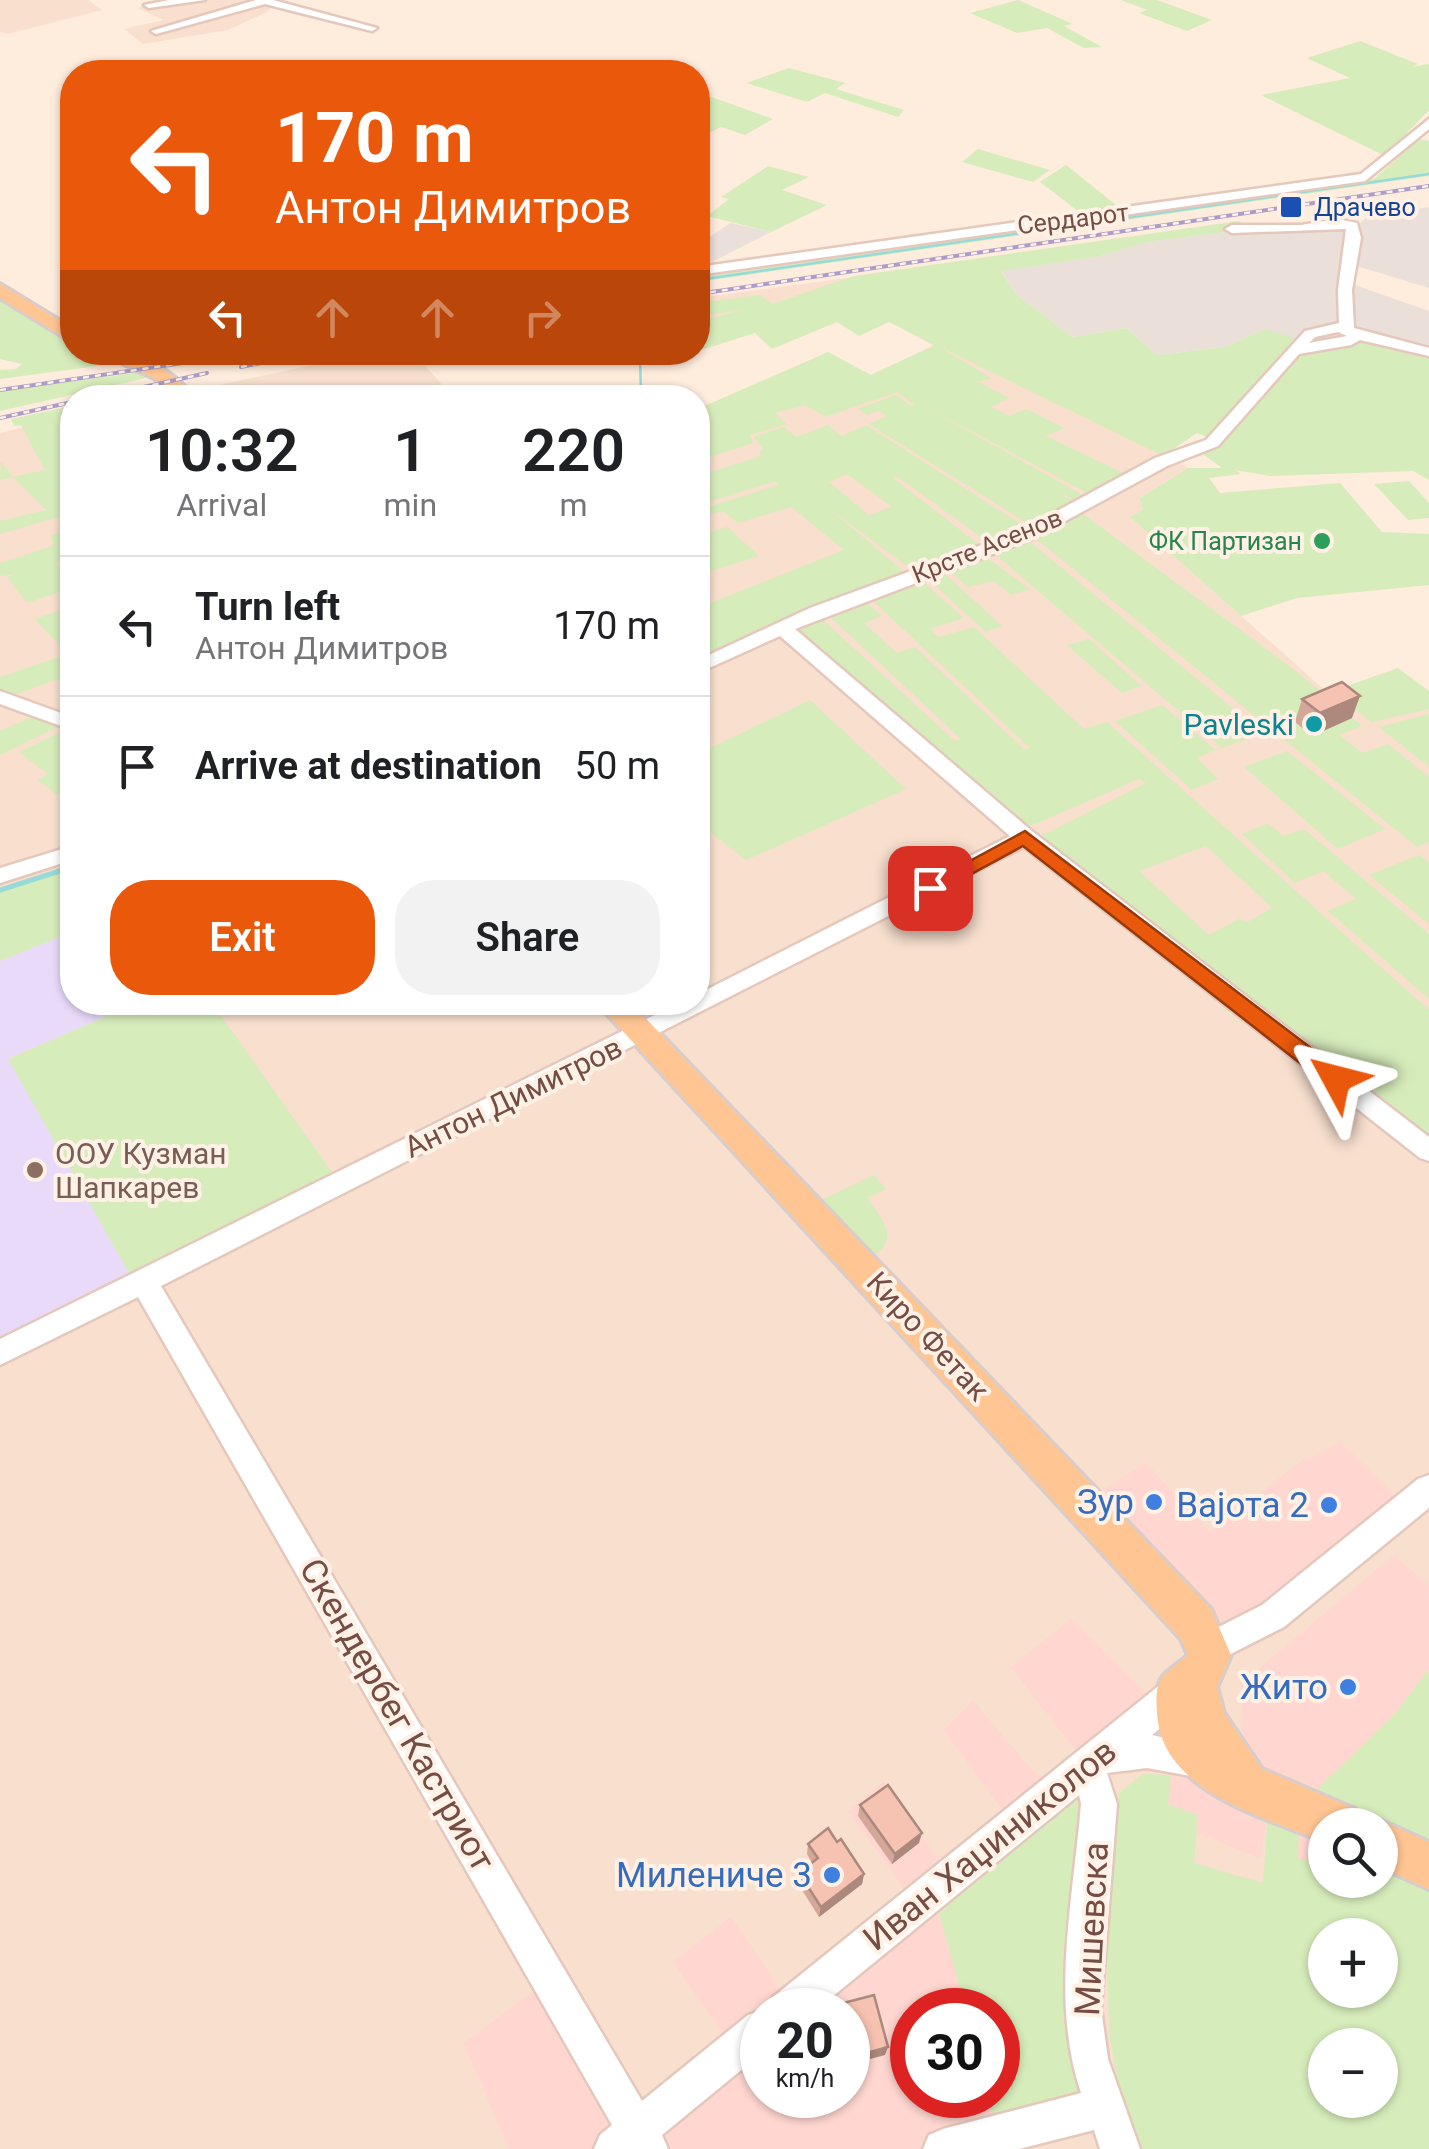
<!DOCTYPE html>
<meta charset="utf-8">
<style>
:root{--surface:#fff;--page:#f2f2f2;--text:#202124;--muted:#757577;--line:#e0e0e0;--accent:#ea580c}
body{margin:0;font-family:Roboto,sans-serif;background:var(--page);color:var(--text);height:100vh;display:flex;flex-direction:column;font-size:38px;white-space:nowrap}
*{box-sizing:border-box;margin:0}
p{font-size:32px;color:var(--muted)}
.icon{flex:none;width:55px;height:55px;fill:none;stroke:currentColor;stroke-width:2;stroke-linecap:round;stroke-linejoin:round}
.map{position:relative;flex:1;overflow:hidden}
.side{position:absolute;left:60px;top:385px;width:650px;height:630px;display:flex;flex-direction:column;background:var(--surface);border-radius:40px;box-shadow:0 2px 8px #0004}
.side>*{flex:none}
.guide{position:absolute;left:60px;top:60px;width:650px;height:305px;border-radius:40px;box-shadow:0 2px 8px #0004;background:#ea580c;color:#fff;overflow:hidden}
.tools{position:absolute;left:1308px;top:1808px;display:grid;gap:20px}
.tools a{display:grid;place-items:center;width:90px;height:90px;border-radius:50%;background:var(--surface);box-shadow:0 2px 8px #0004;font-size:50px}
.speed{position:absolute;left:740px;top:1988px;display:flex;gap:20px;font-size:50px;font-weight:700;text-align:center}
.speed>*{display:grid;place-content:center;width:130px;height:130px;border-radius:50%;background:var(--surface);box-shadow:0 2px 8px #0004;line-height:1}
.speed small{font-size:25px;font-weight:400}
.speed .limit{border:15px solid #d22;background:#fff;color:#111}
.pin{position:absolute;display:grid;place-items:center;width:85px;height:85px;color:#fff;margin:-42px;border-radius:20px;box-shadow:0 5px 15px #0006}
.me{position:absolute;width:110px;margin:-55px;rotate:308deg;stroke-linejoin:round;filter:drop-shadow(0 0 8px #0008)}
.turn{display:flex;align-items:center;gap:35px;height:210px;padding:0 50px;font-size:45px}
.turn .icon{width:130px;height:130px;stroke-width:2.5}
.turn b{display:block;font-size:70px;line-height:85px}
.lanes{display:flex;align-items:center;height:95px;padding:0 50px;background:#0003;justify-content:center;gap:50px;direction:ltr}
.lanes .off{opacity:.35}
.eta{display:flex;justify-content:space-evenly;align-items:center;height:170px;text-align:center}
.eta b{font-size:60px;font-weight:600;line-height:70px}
.action{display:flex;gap:20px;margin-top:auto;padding:20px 50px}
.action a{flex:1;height:115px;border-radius:40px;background:var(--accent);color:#fff;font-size:40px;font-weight:600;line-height:115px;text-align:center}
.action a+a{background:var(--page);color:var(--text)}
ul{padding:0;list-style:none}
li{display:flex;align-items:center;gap:30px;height:140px;padding:0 50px;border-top:2px solid var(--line)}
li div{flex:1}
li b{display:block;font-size:38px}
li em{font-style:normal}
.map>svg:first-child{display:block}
</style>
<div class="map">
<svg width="1429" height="2149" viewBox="0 0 1429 2149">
<rect width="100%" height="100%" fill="#feecdd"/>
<!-- residential -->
<g fill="#f8dfce" fill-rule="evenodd">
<path d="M0,0H88L102,10L8,34L0,32Z"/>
<path d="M168,0H277L267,12L228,30L143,44L124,29L164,20L138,8Z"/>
<path d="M854,277L778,303L698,351V298Z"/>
<path d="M898,326L1188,468L1141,497L1144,510L1131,518L1328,693L1429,691V2149H0V433L72,416V1002H698V409L766,380L825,417L890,391L868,376L934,346ZM1325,1825H1380V1880H1325ZM1325,1935H1380V1990H1325ZM762,2010H848V2095H762ZM912,2010H998V2095H912ZM1325,2045H1380V2100H1325Z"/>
<path d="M375,352L414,353L453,397L156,398Z"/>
</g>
<!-- commercial -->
<g fill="#ffd6d0" fill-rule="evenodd">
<path d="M1340,1442L1407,1507L1230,1638L1084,1502L1146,1463L1210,1533L1305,1458L1315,1457Z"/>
<path d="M1394,1555L1429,1586V1669L1394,1715L1312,1794L1260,1770L1243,1750L1242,1683Z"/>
<path d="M1071,1619L1160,1707L1088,1766L1011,1667Z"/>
<path d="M973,1701L1033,1771L1058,1790L1014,1826L944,1730Z"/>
<path d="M1171,1753L1325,1825V1864L1298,1858L1268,1814L1260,1858L1196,1832L1197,1815L1168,1804Z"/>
<path d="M884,1782L950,1877L933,1891L966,2010H912V2095H988L999,2137L943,2149H509L464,2043L550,1979L637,2130L735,2051L673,1962L731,1917L791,2005L916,1905L848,1811ZM762,2010H848V2095H762Z"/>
</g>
<!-- industrial -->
<g fill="#ebdfda">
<path d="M1429,207V288L1350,264L1346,282L1429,311V347L1423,350L1326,328L1294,350L1265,329L1225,347L1157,355L1126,328L1072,337L1016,294L1001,270L1101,256L1146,242L1250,229H1354L1367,217Z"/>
<path d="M731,223L771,232L698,269V244Z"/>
</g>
<!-- education -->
<path fill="#e9dafa" d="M72,932V1002L137,1003L9,1058L134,1282L0,1350V961Z"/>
<!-- green -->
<g fill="#d7ecbb" fill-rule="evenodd">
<path d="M1018,0L1073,24L1064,26L1102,47L1084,48L1047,28L1017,33L970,13Z"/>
<path d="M1121,0H1157L1212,20L1187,31L1139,13L1147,10Z"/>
<path d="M1360,41L1418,64L1411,67L1429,64V110L1385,156L1261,95L1350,78L1307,58Z"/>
<path d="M789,68L845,83L836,89L904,110L898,117L825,93L807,102L746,83Z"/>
<path d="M706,95L773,119L745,135L721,127L698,138V98Z"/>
<path d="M1419,139L1429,141V176L698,282V271L1374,179Z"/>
<path d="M978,149L1050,170L1033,182L962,162Z"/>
<path d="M1066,165L1121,209L1083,215L1040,182Z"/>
<path d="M768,166L809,177L782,190L827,205L771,232L707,216L729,199L721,197Z"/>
<path d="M1239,221L1250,229L1147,242L1101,256L1001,271L1016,294L1072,337L1126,328L1157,355L1225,347L1265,329L1293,338L1294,347L1356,338L1429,352V480L1413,471L1270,476L1235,470L1241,474L1209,478L1220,493L1340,483L1382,532L1429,534V585L1297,598L1241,616L1130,517L1143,510L1140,498L1188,468H1222L1196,449L1212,439L1197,433L1163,456L938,346L991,378L979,382L1009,398L991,407L1009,416L1026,409L1064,428L1046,436L1129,476L1093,496L920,404L1090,499L1081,503L1057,491L1077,504L1035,528L869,424L887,416L878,411L867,415L858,409L896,395L911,406L915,405L897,392L825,417L805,405L775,413L786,424L750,435L753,443L710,457L698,446V409L828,352L871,375L935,345L889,322L859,336L837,322L772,349L755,333L698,351V322L744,309L698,317V303L760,295L773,304L854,276Z"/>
<path d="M0,296L72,341V352L96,353L109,359L105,365L0,379V370L16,369L22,364L0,359Z"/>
<path d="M150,371L155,376L0,411V391Z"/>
<path d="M72,406V478L59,483L72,481V513L0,534V521L46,510L13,477L0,480L1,461L13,477L45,470L21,425L14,426L11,419Z"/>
<path d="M828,425L842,436L866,425L1030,530L992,545L898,477L893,478L985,549L915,572L830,509L909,576L698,663V608L844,550L791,507L738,523L723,511L698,518V510L778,485L776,481L698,505V476L761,456L759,452L763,449L754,437L784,427L796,437ZM847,474L891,506V507L869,515L829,482Z"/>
<path d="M1409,481L1429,503V518L1408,520L1374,484Z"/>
<path d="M1083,514L1297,672L1362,726L1339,735L1362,753L1388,744L1429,777V842L1417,847L1035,538Z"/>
<path d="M727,527L759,556L698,575V536Z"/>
<path d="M72,529V558L56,563L65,574L72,572V592L69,589L27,603L7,577L16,574L0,576V563L53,546L51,535Z"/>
<path d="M1029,541L1263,733L1222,748L996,555Z"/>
<path d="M987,558L1030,589L1011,595L994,581L968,587L949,571Z"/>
<path d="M944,573L1002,626L986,632L928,579Z"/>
<path d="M922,581L964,618L930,629L939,637L974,627L1084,729L1107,722L1429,1010V1136L1039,837L1146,783L1139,779L1026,828L791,630L820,617L955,741L961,739L828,615L864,600L882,616L864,623L897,653L915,647L1024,749L1030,748L870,598ZM1206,846L1272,908L1247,922L1239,919L1209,935L1139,871Z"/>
<path d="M72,606V674L11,696L0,693V677L68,654L35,619Z"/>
<path d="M1089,639L1141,686L1122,693L1067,645Z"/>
<path d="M1398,668L1429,691V709L1372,722L1330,692Z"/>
<path d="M810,700L906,789L746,860L698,823L711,815L698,801V754Z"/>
<path d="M1162,705L1215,750L1197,758L1218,779L1192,790L1115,721Z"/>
<path d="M1429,714V767L1379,727Z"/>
<path d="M36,715L62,725L0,755V731Z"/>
<path d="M69,728L72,729V786L57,795L38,780L48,774L19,752Z"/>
<path d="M1287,751L1385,829L1338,849L1244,767Z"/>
<path d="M1268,823L1283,836L1304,829L1429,934V999L1328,911L1356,899L1323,871L1295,883L1242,834Z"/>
<path d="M1419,855L1429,863V924L1369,875Z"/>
<path d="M72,867V932L0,961V890Z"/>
<path d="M137,1003H212L339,1182L134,1282L8,1059Z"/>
<path d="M874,1175L886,1189L867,1198C890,1228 901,1246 859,1263L806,1207Z"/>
<path d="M1427,1671L1429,1673V1846L1312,1794L1394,1715Z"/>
<path d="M1088,1766L1090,1940L1105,2107L998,2136L988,2095H998V2010H966L933,1891Z"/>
<path d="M1143,1774L1171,1775L1168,1804L1198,1815L1194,1863L1263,1883L1268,1814L1299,1823L1298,1858L1325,1864V1880H1380V1854L1429,1882V2149H1130L1109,2033L1107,1936L1119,1793ZM1325,1935H1380V1990H1325ZM1325,2045H1380V2100H1325Z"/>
</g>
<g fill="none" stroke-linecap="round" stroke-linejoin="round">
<!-- stream-far1 -->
<g stroke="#96dbda" stroke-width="2.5">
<path d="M698,280L1429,174"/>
<path d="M640,352L641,398"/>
</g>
<!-- stream -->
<path stroke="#96dbda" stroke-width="5" d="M0,890L72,867"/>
<defs>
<g id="minor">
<path d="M169,0H205L149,8L144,5Z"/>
<path d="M256,0H273L377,28L372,31L265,4L156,34L151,31Z"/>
<path d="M1429,119V129L1365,181L698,275V267L1361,174Z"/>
<path d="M1337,219L1357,223L1361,238L1352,290L1354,328L1429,348V356L1360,340L1351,345L1299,354L1218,446L1167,466L1032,539L795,629L1033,832L1429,1137V1161L1420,1158L1024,847L161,1286L642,2101L748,2015L762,2010V2053L662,2135L668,2149H594L600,2135L612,2125L138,1297L0,1365V1339L681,1002H698V994L1010,836L780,636L698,673V660L810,608L1020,531L1155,458L1206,440L1305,331L1339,323L1338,290L1346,229L1232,233L1225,229L1232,225H1301ZM1338,332L1347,336L1309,343L1315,337Z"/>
<path d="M174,352H211L138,368L130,363Z"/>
<path d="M0,691L72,717V730L0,704Z"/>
<path d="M72,846V860L0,883V868Z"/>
<path d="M1429,1475V1508L1284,1627L1211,1664L1199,1659L1195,1648L1199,1637L1262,1605L1418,1479Z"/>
<path d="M1178,1675L1190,1680L1195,1692L1190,1704L1152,1735L1214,1749L1219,1761L1214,1773L1202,1778L1147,1768L1107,1773L1117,1804L1101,2008L1108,2059L1140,2149H1100L1094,2130L1019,2149H923L929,2135L943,2129L1081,2093C1050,2001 1073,1900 1081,1804L1079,1795L816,2010H767L773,1997L1166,1680Z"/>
</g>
<g id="major">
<path d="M0,284L72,328V342L0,298Z"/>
<path d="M98,352C138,352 169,366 195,398H173L154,378Z"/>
<path d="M596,1002H630L1211,1609L1231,1655L1217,1687L1224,1713L1262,1769L1355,1809L1362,1825H1325V1842C1265,1817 1160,1792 1157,1712C1156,1700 1155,1686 1164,1675C1171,1668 1181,1662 1188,1655L1181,1639Z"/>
<path d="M1380,1820L1429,1842V1889L1380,1867V1825H1368Z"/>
</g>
</defs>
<!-- minor casing -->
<use href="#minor" stroke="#e5c8bc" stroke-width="5"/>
<!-- major casing -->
<use href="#major" stroke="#d8cdcb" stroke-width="6"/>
<!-- minor -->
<use href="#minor" fill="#fff" fill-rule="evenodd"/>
<!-- major -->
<use href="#major" fill="#ffc593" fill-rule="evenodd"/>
<defs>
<g id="rail">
<path d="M698,294L1429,186"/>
<path d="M241,367L315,352"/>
<path d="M0,390L257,352"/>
<path d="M94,398L207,373"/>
<path d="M0,418L72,402"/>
</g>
</defs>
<!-- rail casing -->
<use href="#rail" stroke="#ac9cc7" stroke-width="4"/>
<!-- rail -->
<use href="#rail" stroke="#fff1e5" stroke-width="2.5" stroke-dasharray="6" stroke-linecap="butt"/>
</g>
<!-- wall -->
<g fill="#d4a799">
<path d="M1302,699L1352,718L1312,736L1295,722Z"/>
<path d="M860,1805L919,1843L892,1864L858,1816Z"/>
<path d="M808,1844L864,1874L862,1884L819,1917L797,1882L799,1873L812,1863L807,1854Z"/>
</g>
<!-- shaded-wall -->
<g fill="#ac887d">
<path d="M1360,696L1352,718L1312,736L1320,713Z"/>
<path d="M922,1833L919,1843L892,1864L895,1854Z"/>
<path d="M864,1874L862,1884L819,1917L821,1907Z"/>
<path d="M888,2047L885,2055L848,2065L849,2058Z"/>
</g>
<!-- building -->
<g fill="#f6c2b2" stroke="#ac887d" stroke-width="2.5">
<path d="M1342,682L1360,696L1320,713L1302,699Z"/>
<path d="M888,1785L922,1833L895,1854L860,1805Z"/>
<path d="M828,1828L837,1842L841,1839L864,1874L821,1907L799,1873L818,1858L808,1844Z"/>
<path d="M874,1995L888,2047L849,2058L848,2051V2010H837L836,2005Z"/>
</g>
<!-- route -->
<path fill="#ea580c" stroke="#983908" stroke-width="2.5" d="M1025,831L1344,1073L1347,1079L1344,1085H1328L1023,846L938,892L930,894L920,888Z"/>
<!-- markers -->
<rect fill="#1a4fb4" stroke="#fff1e5" stroke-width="4" x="1279" y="195" width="24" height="24" rx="5"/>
<circle fill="#2e9e5b" stroke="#fff1e5" stroke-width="4" cx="1322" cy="541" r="10"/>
<circle fill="#0f9aa8" stroke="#fff1e5" stroke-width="4" cx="1314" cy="724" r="10"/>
<circle fill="#8d6e63" stroke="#fff1e5" stroke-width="4" cx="35" cy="1170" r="10"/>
<g fill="#3f7fe0" stroke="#fff1e5" stroke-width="4">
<circle cx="1154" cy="1502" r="10"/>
<circle cx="1329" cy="1505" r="10"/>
<circle cx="1348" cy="1687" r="10"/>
<circle cx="832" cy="1875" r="10"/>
</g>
<g text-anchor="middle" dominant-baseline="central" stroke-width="8" stroke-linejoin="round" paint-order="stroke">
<!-- far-transit labels -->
<g font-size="25" fill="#164399" stroke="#fff1e5" text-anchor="start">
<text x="1314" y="207">Драчево</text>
</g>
<!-- far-street labels -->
<g font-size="25" fill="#754d44" stroke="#fff1e5">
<text transform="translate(1073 219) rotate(-7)">Сердарот</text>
<text transform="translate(987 546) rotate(-22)">Крсте Асенов</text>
</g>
<!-- far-leisure labels -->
<g font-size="25" fill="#27864d" stroke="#fff1e5" text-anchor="end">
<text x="1302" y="541">ФК Партизан</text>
</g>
<!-- culture labels -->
<g font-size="30" fill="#0d838f" stroke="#fff1e5" text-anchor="end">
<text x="1294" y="724">Pavleski</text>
</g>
<!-- street labels -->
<g font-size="30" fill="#754d44" stroke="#fff1e5">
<text transform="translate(513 1097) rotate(-26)">Антон Димитров</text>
<text transform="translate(928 1336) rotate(47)">Киро Фетак</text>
</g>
<!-- education labels -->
<g font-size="30" fill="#785e54" stroke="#fff1e5" text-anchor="start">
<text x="55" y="1153">ООУ Кузман<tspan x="55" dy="34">Шапкарев</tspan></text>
</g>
<!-- near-shop labels -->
<g font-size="35" fill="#366cbe" stroke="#fff1e5" text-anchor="end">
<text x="1134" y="1502">Зур</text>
<text x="1309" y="1505">Вајота 2</text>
<text x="1328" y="1687">Жито</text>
<text x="812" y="1875">Милениче 3</text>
</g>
<!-- near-street labels -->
<g font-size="35" fill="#754d44" stroke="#fff1e5">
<text transform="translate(397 1715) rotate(60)">Скендербег Кастриот</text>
<text transform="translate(990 1845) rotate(-39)">Иван Хаџиниколов</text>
<text transform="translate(1092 1929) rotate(-87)">Мишевска</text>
</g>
</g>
</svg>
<div class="tools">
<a><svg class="icon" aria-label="search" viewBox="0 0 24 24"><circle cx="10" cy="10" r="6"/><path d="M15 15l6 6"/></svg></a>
<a>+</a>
<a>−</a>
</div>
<div class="speed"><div>20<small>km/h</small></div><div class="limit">30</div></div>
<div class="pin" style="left:930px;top:888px;background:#d93025"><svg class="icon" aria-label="arrive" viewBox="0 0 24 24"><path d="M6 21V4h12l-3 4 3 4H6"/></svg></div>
<svg class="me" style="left:1336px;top:1079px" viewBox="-20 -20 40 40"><path d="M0-17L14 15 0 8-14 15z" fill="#ea580c" stroke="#fff" stroke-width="4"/></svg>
<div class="guide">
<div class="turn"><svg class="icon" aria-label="left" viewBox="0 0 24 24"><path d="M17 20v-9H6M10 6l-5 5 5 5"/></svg><div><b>170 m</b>Антон Димитров</div></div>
<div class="lanes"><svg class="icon" aria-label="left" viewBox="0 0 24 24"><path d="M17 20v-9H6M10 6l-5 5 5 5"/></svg><svg class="icon off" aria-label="ahead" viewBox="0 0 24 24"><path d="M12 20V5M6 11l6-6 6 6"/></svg><svg class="icon off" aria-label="ahead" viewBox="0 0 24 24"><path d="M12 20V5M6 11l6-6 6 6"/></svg><svg class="icon off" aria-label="right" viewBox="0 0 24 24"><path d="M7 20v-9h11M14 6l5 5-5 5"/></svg></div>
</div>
<section class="side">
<div class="eta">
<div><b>10:32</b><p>Arrival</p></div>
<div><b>1</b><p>min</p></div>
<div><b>220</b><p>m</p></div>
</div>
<ul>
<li><svg class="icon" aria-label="left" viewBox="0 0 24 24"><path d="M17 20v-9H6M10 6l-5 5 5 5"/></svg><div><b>Turn left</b><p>Антон Димитров</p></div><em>170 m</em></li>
<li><svg class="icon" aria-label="arrive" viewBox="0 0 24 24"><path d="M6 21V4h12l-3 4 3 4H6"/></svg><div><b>Arrive at destination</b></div><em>50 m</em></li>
</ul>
<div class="action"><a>Exit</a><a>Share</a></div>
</section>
</div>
